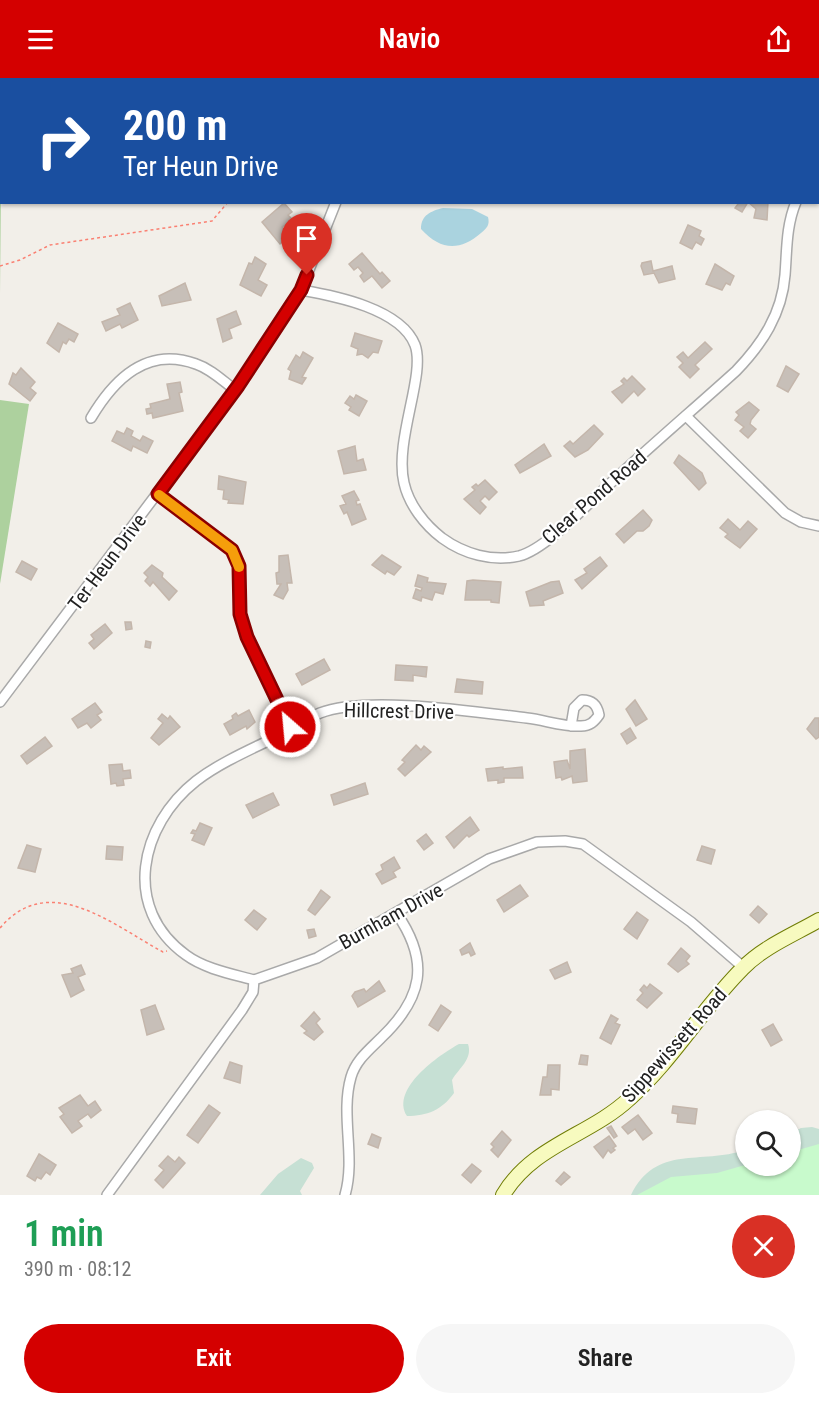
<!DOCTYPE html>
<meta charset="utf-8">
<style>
:root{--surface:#fff;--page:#f6f6f6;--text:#222;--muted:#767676;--accent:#d40000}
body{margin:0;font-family:"Roboto Condensed",sans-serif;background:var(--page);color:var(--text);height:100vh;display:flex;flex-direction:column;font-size:22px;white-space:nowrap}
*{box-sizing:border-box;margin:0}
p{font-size:20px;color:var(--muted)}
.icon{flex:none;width:33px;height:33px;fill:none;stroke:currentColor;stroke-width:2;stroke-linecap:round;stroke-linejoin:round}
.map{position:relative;height:1117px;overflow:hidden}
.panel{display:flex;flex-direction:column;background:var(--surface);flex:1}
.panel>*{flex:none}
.hud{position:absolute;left:0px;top:0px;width:819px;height:126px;box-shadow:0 2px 4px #0004;background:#1a4fa0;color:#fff;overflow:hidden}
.buttons{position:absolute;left:735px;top:1032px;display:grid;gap:12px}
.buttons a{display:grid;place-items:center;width:66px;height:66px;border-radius:50%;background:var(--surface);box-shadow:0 2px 4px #0004;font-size:30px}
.pin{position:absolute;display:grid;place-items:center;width:51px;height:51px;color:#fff;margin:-62px -26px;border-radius:50% 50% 50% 0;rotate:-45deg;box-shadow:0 0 6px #0007}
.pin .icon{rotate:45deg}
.me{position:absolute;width:66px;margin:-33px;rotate:333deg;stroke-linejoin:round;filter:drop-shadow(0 0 4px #0008)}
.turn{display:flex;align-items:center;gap:21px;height:126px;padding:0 24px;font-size:27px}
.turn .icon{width:78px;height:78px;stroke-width:2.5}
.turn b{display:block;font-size:42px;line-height:51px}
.round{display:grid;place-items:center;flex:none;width:63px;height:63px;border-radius:32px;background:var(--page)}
.summary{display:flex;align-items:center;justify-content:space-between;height:102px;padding:0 24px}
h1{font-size:36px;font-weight:600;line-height:45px;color:#1e9e55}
.primary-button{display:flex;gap:12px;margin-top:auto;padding:12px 24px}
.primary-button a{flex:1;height:69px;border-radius:36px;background:var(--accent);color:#fff;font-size:24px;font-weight:600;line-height:69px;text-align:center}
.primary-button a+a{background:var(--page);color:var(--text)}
header{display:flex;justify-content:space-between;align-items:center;height:78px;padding:0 24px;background:var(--accent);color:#fff;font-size:27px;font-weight:600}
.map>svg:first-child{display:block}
</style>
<header><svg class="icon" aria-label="menu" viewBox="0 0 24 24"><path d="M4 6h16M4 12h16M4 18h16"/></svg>Navio<svg class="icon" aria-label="share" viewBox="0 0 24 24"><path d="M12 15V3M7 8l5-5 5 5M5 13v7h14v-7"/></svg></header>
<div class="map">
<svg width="819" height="1117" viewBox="0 0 819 1117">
<rect width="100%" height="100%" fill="#f2efe9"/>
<!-- forest -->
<g fill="#add19e">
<path d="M0,0H15L2,2L0,217Z"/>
<path d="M0,322L29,326L0,506Z"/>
</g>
<!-- wetland -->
<g fill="#c6e0d4">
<path d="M459,966H468C473,981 459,990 452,1002L454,1015C442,1032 427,1038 407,1038C390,1011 439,977 459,966Z"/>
<path d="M812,1049L819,1051V1117H631C656,1066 701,1087 745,1072L746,1088H790L791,1055L801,1050Z"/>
<path d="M301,1080L312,1085L314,1090L300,1113L302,1117H260L278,1096Z"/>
</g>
<!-- park -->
<path fill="#c8facc" d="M819,1066V1117H637L671,1099L717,1095L745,1087L790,1088L791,1074Z"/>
<!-- water -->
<path fill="#aad3df" d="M443,130L472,131L488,139C490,147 487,150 481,155C460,173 441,173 421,151C421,137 431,133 443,130Z"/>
<!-- building -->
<g fill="#c7bfb8" stroke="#c4b6ab" stroke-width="1.5">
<path d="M735,124H748L742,134L735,130L738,126Z"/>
<path d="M748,124H768L767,142L754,140L756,131Z"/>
<path d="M284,125L292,134L288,137L293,142L282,149L289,158L280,166L262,144Z"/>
<path d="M688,147L701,153L699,158L704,161L701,167L696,164L692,171L680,165Z"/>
<path d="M362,175L380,196L382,194L390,203L382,210L372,198L364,204L360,198L363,195L358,189L354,192L349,186Z"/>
<path d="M255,179L266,186L258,202L267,207L261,218L240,207L249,185L252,186Z"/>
<path d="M651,183L653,193L672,188L675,201L659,205L654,195L644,197L641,188L642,185Z"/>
<path d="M715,186L734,198L730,207L726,205L722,212L706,206Z"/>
<path d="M185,205L191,222L162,228L159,218Z"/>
<path d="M130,225L138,242L122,250L120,246L106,253L102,244L120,237L117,231Z"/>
<path d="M236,233L241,246L229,251L232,260L223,264L217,241Z"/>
<path d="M58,245L78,256L74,264L69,261L66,266L63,264L59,274L47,265Z"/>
<path d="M355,255L382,263L378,275L373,274L368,280L362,276L357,277L358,271L351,268Z"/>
<path d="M705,264L712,271L695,287L699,291L690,300L679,289L683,285L677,279L683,274L688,280Z"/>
<path d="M303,274L313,280L302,299L306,300L302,306L289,301L291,293L288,291L296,277L300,280Z"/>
<path d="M786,288L799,296L788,314L777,308Z"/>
<path d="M21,290L35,304L30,310L36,315L30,323L9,306L13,295L16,297Z"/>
<path d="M632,298L645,311L638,318L634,313L622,325L612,314L624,306L621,303L624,300L627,303Z"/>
<path d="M180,304L182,314L179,315L183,333L153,340L152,335L147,336L146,331L151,330L150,326L170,321L167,306Z"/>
<path d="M356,317L367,323L359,338L349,332L351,329L345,325L350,318L354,321Z"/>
<path d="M749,324L759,332L751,342L750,346L756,351L748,360L740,353L744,349L735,342L739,337L736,334Z"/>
<path d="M594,347L603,356L588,372L575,379L564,368L570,363L573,366Z"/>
<path d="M127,350L133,353L131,358L140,363L143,358L153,363L147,375L133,368L131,373L112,363L117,353L124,356Z"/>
<path d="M544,366L551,378L520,395L515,387Z"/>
<path d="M355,368L357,383L363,381L366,392L344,396L338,373Z"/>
<path d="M679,377L702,395L706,405L699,412L674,385Z"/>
<path d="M219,398L246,404L243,426L228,425L229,422L223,421L224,412L218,411Z"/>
<path d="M485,402L497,414L489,422L485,418L480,423L486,429L480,436L464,421L475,412L472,409L476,406L478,408Z"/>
<path d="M354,413L359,422L356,423L357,427L360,426L366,441L352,447L347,434L344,436L340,428L346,426L342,418Z"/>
<path d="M643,432L652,442L649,448L643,453H637L624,465L616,456Z"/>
<path d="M728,441L740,452L748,443L757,451L740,470L725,459L728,456L720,450Z"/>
<path d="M288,477L292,505H287L288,512L283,521L274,517L281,506H277L276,495L279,494V478Z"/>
<path d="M382,477L401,489L394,497L387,493L385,496L372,487Z"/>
<path d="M600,479L607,488L582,511L575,502L587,495L584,491Z"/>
<path d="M22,483L37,491L31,502L16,494Z"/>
<path d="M152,487L163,495L162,499L177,513L169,522L153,504L150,508L145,503L148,499L144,495Z"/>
<path d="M418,497L428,500L427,504L446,506L443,516L435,514L432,522L422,519L421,523L413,520L416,511L421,513L422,510L415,508Z"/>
<path d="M473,502L501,504L499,525L491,524V522H465L467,503Z"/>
<path d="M559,503L563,515L543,523L544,527L530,528L526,514L551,504Z"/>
<path d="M125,544H131L132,551L126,552Z"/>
<path d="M105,546L112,555L94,571L89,565L94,561L91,557Z"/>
<path d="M146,563L151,564L150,570L145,569Z"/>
<path d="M324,581L330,592L302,607L296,596Z"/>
<path d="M396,587L427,589L426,599L413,597V603L395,602Z"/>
<path d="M457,601L483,604L482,616L455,614Z"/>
<path d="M635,622L647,641L636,648L626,631Z"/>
<path d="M95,625L102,634L97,637L101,642L91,650L87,645L78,650L72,641Z"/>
<path d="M249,632L255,644L247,651L246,648L230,657L224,646L233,641L232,638L236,635L238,638Z"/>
<path d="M162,636L168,641L170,638L180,649L159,667L151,660L163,645L158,641Z"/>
<path d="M815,640H819V659L816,661L807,651Z"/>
<path d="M630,650L636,660L627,666L621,656Z"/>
<path d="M45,659L52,668L27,686L21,678Z"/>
<path d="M416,667L421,672L424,668L431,674L405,698L398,691L405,684L402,682Z"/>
<path d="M585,671L587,703L573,705L572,698L562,702L561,699L556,700L554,684L567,682L570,691V673Z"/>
<path d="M122,686L123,693L130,692L131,700L123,701L124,707L117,708L116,705L111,706L109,687Z"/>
<path d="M503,689V691L522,689L523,700H504V704L498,705V702L488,703L486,691Z"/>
<path d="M365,705L368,716L334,727L331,717Z"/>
<path d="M273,715L279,727L253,740L246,727Z"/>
<path d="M470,739L479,752L469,759L467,757L454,770L446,759Z"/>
<path d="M200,745L212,750L204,767L192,762L195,756L191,755L193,752L196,753Z"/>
<path d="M426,756L433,765L424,772L417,763Z"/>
<path d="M27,767L41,771L35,794L18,790Z"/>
<path d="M107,768L123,769L122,782L106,781Z"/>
<path d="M702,768L715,772L711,786L697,782Z"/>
<path d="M394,779L400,790L393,794L396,799L382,806L376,796L383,792L381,787Z"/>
<path d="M520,807L528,818L504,834L497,822Z"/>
<path d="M321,812L330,819L315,837L308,832Z"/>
<path d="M758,828L767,836L759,845L750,837Z"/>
<path d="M254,832L266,841L257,852L245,842Z"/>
<path d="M637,834L648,842L637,861L624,851Z"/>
<path d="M314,851L316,858L309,860L307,852Z"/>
<path d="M470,865L475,876L471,878L469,874L462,877L460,872Z"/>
<path d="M681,870L690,878L686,883L689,886L678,894L668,886Z"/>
<path d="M567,884L571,894L555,901L550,892Z"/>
<path d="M81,887L85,896L78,899L84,912L71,919L62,897L73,895L71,891Z"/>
<path d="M379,903L385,913L358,929L352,918L355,914L364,911L366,914Z"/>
<path d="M650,906L662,915L647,930L637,922L643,915L640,912L644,907L647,910Z"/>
<path d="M155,927L164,951L147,957L141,932Z"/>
<path d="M441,927L451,934L438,953L429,947Z"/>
<path d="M314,934L320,941L316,945L323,954L314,962L304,955L307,953L301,948Z"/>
<path d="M611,937L618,941L615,945L620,947L611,966L600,960Z"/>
<path d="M773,946L782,962L771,968L762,952Z"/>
<path d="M581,977L588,978L587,987L579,986Z"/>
<path d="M230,984L242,988L240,1005L224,1000Z"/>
<path d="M548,987H560L559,1012L551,1011V1017H540L543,999H547Z"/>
<path d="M80,1017L88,1028L95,1023L101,1032L91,1040L88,1036L78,1043L82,1048L72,1055L60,1039L64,1036L59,1030Z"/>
<path d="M209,1027L220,1035L198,1065L187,1057Z"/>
<path d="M673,1028L697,1031L695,1046L677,1044L678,1036L672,1035Z"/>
<path d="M638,1037L652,1055L643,1062L635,1051L628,1056L622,1049Z"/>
<path d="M611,1048L617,1058L614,1060L607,1050Z"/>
<path d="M502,1053L511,1062L498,1079L491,1072L494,1069L491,1066Z"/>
<path d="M372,1056L381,1060L378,1070L368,1066Z"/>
<path d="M609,1058L616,1068L613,1070L615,1072L611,1075L608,1072L603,1080L594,1069Z"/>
<path d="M39,1076L56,1087L50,1097L46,1094L41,1101L37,1099L35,1103L27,1098Z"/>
<path d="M168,1078L175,1084L179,1079L185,1085L163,1110L155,1102L164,1092L159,1088Z"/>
<path d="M472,1086L481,1093L471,1105L462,1097Z"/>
<path d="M564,1094L570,1099L561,1107L556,1103Z"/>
</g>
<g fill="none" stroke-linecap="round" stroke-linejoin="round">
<defs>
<g id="street">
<path d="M605,0V2"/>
<path d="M237,2V0"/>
<path d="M370,2V0"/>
<path d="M818,93L819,94"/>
<path d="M301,212C336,218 401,231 415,267C426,297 394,362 404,405C409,427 425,447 442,460C464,476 492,484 519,478C547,471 591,422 614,402C654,365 695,330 736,293C762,266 782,236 785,197C787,172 786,148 796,124"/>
<path d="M686,338L785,435L801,444L819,448"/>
<path d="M91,340C114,301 147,268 196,286C211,291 223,303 235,312"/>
<path d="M158,416L232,472L239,488L240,536L247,559L290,649"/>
<path d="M0,624L238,308L301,212L336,124"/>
<path d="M254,902C232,896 205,891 186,877C121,830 140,747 196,703C218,686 247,673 272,661C288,652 303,642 320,635C366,617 476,634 527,640C545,642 563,649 581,648C590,648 594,644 599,637C597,626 592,622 582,622L574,630L571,648"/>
<path d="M107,1117L242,932L253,914L254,902L317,880L489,781L537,764L565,763L583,766L691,844L743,889"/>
<path d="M345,1117C356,1079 340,1037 351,999C356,982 369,972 381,960C423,920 430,884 397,836"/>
</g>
<path id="secondary" d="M503,1117C533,1067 589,1058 629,1021C672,983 702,931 742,891C763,869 793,857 819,842"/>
</defs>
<!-- street casing -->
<use href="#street" stroke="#a9a9a9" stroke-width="12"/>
<!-- secondary casing -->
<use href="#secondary" stroke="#707d05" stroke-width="16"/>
<!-- path -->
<g stroke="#fa8072" stroke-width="1.5" stroke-dasharray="3 3" stroke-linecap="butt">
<path d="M0,188L20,182L50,167L212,143L228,124"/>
<path d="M0,850C49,792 113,847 163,874L167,873"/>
</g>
<!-- street -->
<use href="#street" stroke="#fff" stroke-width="9"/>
<!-- secondary -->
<use href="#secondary" stroke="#f7fabf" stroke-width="14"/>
</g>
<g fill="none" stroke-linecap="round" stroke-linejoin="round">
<defs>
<path id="route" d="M290,649L247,559L240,536L239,488L232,472L158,416L238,308L301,212L307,197"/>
</defs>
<!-- route casing -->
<use href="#route" stroke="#8a0000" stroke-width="15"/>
<!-- route -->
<use href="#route" stroke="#d40000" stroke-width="10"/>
<!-- slow -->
<path stroke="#f59e0b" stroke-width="10" d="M159,417L232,472L239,489"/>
</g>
<g text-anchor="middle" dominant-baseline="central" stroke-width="4.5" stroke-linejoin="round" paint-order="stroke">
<!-- street labels -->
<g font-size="20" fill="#222" stroke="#fff">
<text transform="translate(594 419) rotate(-41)">Clear Pond Road</text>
<text transform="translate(107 484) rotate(-53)">Ter Heun Drive</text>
<text transform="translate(399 633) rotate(1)">Hillcrest Drive</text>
<text transform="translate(391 838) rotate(-29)">Burnham Drive</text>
<text transform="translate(674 967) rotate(-48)">Sippewissett Road</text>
</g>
</g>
</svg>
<div class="buttons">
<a><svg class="icon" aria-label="search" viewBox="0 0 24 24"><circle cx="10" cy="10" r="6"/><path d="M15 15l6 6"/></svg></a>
</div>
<div class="pin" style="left:307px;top:197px;background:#d93025"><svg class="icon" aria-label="arrive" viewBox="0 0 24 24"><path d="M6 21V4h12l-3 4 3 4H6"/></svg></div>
<svg class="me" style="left:290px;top:649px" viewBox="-20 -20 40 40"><circle r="17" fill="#d40000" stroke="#fff" stroke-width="3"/><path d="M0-11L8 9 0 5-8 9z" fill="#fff"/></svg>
<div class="hud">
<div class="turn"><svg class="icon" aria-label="right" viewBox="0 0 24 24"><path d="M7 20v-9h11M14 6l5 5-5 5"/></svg><div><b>200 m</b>Ter Heun Drive</div></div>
</div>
</div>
<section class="panel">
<div class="summary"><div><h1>1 min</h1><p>390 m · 08:12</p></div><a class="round" style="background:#d93025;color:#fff"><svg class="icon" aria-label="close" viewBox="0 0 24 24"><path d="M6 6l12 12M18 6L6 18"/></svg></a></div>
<div class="primary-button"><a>Exit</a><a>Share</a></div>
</section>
